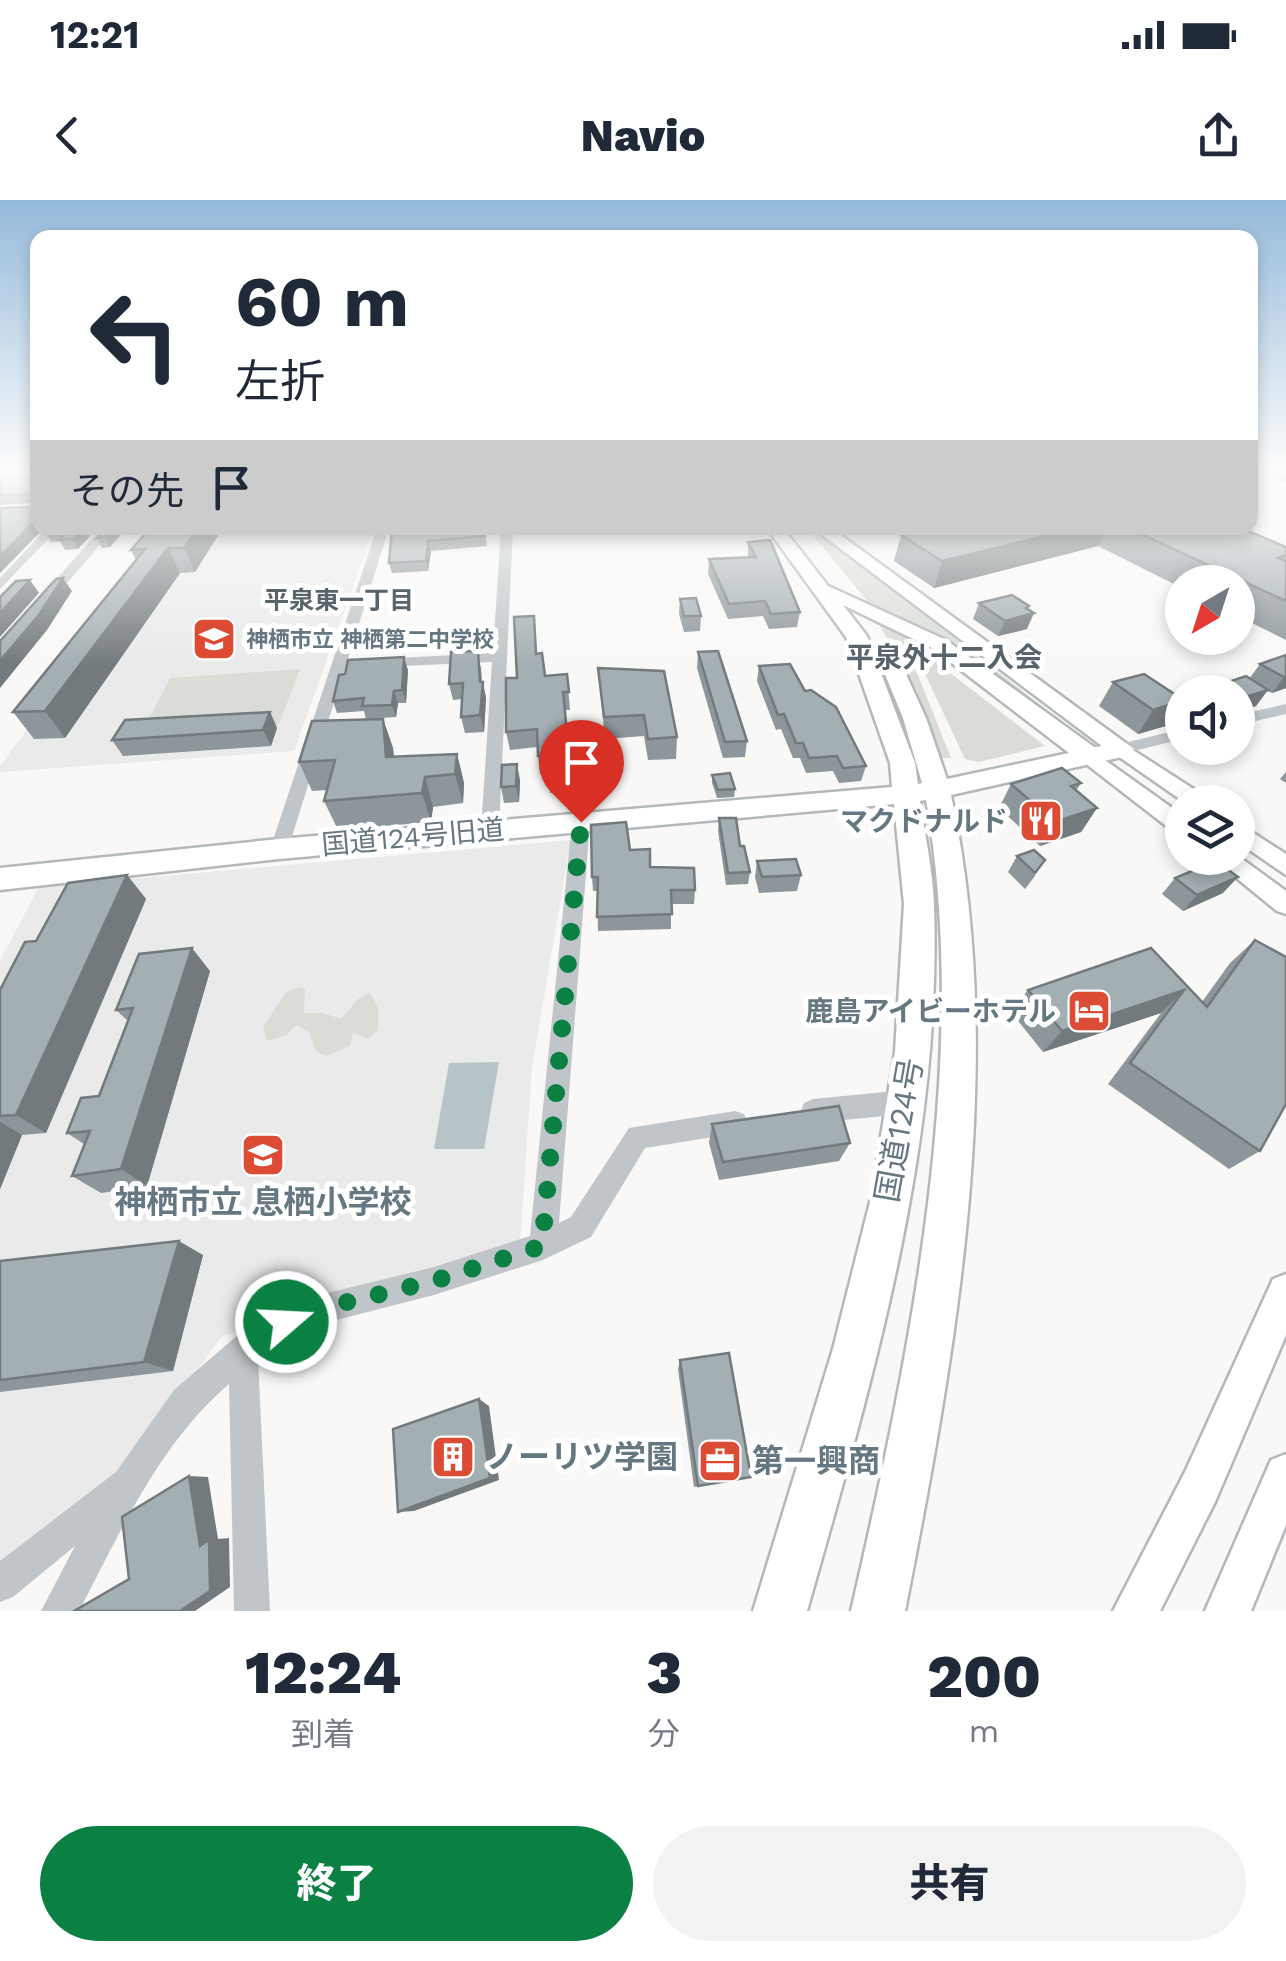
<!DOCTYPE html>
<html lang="ja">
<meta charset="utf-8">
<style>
:root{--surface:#fff;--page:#f2f2f3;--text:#1f2937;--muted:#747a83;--accent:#0b8043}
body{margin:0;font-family:"Work Sans","Noto Sans JP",sans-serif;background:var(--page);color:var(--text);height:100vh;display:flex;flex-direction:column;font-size:38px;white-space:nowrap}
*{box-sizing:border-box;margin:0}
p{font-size:32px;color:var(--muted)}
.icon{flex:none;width:55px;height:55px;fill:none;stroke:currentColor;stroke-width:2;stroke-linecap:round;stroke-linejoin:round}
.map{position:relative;height:1411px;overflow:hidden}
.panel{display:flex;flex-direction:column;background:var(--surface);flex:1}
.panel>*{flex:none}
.banner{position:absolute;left:30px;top:30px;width:1228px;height:305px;border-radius:20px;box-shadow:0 5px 15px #0003;background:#fff;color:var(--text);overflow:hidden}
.needle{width:65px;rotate:219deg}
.buttons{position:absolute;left:1165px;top:365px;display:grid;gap:20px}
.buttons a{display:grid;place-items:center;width:90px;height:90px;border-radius:50%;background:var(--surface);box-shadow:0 5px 15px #0003;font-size:50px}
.pin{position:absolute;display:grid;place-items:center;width:85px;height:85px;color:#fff;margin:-102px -42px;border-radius:50% 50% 50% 0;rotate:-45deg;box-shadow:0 0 10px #0007}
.pin .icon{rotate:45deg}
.me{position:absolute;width:110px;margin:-55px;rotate:71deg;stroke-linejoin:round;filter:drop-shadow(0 0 8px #0008)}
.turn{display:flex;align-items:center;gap:35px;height:210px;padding:0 40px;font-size:45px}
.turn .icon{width:130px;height:130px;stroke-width:2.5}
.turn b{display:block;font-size:70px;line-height:85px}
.then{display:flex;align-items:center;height:95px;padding:0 40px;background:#0003;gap:20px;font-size:38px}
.eta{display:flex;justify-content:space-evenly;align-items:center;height:170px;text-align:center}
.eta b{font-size:60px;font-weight:800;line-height:70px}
.button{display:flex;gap:20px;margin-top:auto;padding:20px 40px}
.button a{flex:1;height:115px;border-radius:60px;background:var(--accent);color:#fff;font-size:40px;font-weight:800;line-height:115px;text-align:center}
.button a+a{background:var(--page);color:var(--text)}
.status{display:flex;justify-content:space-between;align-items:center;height:70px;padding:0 50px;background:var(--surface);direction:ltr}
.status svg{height:28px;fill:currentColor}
header{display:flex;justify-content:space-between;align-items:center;height:130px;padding:0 40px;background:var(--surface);font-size:45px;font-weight:800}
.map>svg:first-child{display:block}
</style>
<div class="status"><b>12:21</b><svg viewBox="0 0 49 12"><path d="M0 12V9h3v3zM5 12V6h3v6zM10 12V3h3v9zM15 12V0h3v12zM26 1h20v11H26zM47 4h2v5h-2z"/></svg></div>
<header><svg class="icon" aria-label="back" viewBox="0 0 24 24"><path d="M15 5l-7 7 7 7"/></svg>Navio<svg class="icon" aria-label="share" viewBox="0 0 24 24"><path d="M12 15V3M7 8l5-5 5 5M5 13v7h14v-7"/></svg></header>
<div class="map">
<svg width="1286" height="1411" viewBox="0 0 1286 1411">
<rect width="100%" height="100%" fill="#f9f8f6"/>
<!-- built -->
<g fill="#e9eae9">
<path d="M178,328H374L294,551L0,572V566Z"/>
<path d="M571,640L532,867L520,1044L302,1107L221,1137L126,1270L0,1367V760L39,687Z"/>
</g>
<!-- green -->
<g fill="#d9ddd6">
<path d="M807,328H813L1066,525L1062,528L951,446L868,402Z"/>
<path d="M876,419L909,437L904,440L951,558H937L917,491Z"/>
<path d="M912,446H915L1045,546L979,562L965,559Z"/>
<path d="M300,469L279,524L142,532L170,478Z"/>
<path d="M299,787L305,789L304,813H323L341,819L358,799L370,793L378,807V830L368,839L353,832L350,846L326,856L316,851L309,832L297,825L286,835L267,841L263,827L286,792Z"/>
</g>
<!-- water -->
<path fill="#b7c4c7" d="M499,862L484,949H434L449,863Z"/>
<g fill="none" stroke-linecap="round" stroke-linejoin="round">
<defs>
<g id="major">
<path d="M1122,543L1206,597L1209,602H1184L1115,554V544Z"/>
<path d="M1088,548L1182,615V634L1174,632L1081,560L1078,555Z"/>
<path d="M1238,623L1286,654V675L1238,642Z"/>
<path d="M1238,656L1286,691V714L1277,711L1212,658Z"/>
<path d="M1286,1074V1135L1215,1302L1160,1411H1113L1185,1272L1273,1079Z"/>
<path d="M1286,1254V1325L1251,1411H1205L1271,1260Z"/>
</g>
<path id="highway" d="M767,328H783L828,386L946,440L1094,547L1102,546L813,328H831L1134,549L1122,557L951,595C1008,860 956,1150 905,1411H851C909,1159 972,858 926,600L920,601C925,635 933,671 934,706C942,946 872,1182 807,1411H753L833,1149L870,1002L895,852L904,704L894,604L279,659L0,690V668L279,639L892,587L890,563L846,437ZM843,405L932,448L1069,553L947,579L926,518L894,448L891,444H877L874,448L903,518L922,583L918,584L915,563L867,436Z"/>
</defs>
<!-- major casing -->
<use href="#major" stroke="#b1b7ba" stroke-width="5"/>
<!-- highway casing -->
<use href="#highway" stroke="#b3b8bb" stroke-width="5"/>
<!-- minor -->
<g fill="#bfc5c8" fill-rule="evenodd">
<path d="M47,328H59L0,389V378Z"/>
<path d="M102,328H114L52,401H42V395Z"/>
<path d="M377,328H389L288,649L279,656L272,654L270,649Z"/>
<path d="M501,328H513L499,630L490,636L481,630L492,462L378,467L371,463L378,459L493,453Z"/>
<path d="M1286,504V514L1238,525V515Z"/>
<path d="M1182,529V539L1122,554L1114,549L1116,545Z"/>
<path d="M581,616L590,622L559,1023L571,1017L629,928L735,911L744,914L748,923L744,932L645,948L591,1037L543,1060L434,1095L309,1127L276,1143L258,1158L270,1411H234L229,1184C159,1244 121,1331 79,1411H41L75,1346L13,1397L0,1402V1361L116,1272L174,1190L254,1121L307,1098L434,1067L530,1036L572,622Z"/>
<path d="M905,890L914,894L917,902L914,910L905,914L813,923L804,919L801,911L804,903L813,899Z"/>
</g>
<!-- major -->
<use href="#major" fill="#fff" fill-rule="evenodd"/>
<!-- highway -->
<use href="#highway" fill="#fff" fill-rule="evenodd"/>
</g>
<!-- wall -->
<g fill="#8d969a">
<path d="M0,268H38V328H44L0,373V308L32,307L34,303L0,305Z"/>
<path d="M1253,268H1286V283L1252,270Z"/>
<path d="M97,328L78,349L65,350L60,341L51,342L45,332Z"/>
<path d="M106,328L110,347L102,348L97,338Z"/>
<path d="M150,328H222V329L195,372L180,373L65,538L34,539L13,512L136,360L131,350Z"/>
<path d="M392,328L485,329L487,346L431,351L428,371L392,373L389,363Z"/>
<path d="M709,328H731V329L710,330Z"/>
<path d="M895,328H1244L1286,347V440L1238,416V382H1182V388L1098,346L934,388L894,361L901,335L905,334Z"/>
<path d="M748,342L800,412L797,427L769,429L763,416L728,419L708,374L709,359L748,357Z"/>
<path d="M680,399L701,416L700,431L684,432L679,414Z"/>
<path d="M979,403L1028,409L1027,429L998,436L973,419Z"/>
<path d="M534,416L537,454L545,476L567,474L570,510H565L573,591L550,593L548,574H540L537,547L510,550L506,532L517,478Z"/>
<path d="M698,452L747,541L745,557L723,558L697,468Z"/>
<path d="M1286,455V488L1272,493L1267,491L1256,506L1238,512V492H1214L1219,485L1249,479L1260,464Z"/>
<path d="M481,466L482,482L486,498L484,532L465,533L461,517L462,499L453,500L449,484Z"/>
<path d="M759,466L805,491L866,566L861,581L839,583L833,571L806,573L800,558H793L781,529L776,530L757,481Z"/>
<path d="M598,468L677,537L676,559L648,560L644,536L605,539Z"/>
<path d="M408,470L406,503H398L396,517L366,519L364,511L337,513L333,501Z"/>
<path d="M1113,482L1182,499V504L1169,525L1138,534L1099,506Z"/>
<path d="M270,512L277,528L271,546L123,556L112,540Z"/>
<path d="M383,519L393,548L394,557L457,554L464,583L463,603L433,607L431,622L338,630L324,601L327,590L312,591L299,562Z"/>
<path d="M1286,572V583L1280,579Z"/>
<path d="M712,575L735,589L734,597L717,598L712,583Z"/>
<path d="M520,580L519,602L504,603L501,587Z"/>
<path d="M1081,583L1076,591L1097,608L1081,632L1040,646L999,608L1011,584Z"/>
<path d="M719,618L740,646L750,672L748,684L726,685L718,631Z"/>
<path d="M630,650L650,667L695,690L694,704H671V729L598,731L597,691H593L592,677Z"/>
<path d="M1034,650L1035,676L1025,689L1008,672L1017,656Z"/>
<path d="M757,661L801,675L797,691L759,693L755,677Z"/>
<path d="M127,675L146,699L46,933L22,935L0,989V790L36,741Z"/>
<path d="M1175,678L1223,693L1183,711L1162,694Z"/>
<path d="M1255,740L1260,951L1229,969L1108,884L1161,813L1043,852L1011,812L1028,790L1151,748L1202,802L1230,763Z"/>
<path d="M210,771L147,986L101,993L72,976L84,944L67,933L99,896L128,821L116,810Z"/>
<path d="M712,924L850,943L839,961L719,980L709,943Z"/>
<path d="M203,1055L173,1171L0,1192V1061Z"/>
<path d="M680,1160L751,1277L694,1287L678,1169Z"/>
</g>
<!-- shaded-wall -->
<g fill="#737a7d">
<path d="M38,318V328H44L0,373V356Z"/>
<path d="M83,328H97L78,349L73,339Z"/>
<path d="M113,328H127L110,347L104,337Z"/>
<path d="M198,328H222V329L195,372L184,348Z"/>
<path d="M1078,328H1107L1098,346L934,388L942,361Z"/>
<path d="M428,341L431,351L428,371L426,361Z"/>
<path d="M168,348L180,373L65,538L45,511Z"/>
<path d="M63,378L72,391L47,430L0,488V461Z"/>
<path d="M30,380L39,393L0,437V413Z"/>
<path d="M1029,406L1025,415L1034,413L1027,429L998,436L1005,421Z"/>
<path d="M478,451L482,490L483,482L486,498L484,532L480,515Z"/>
<path d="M404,457L408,470L406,503L402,490Z"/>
<path d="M1284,477H1286V488L1272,493Z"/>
<path d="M1268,490L1256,506L1238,512V504L1242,498Z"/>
<path d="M394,491L398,503L396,517L392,505Z"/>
<path d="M1182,501V504L1169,525L1138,534L1153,510Z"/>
<path d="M270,512L277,528L271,546L263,530Z"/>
<path d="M383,519L393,548L396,587L386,557Z"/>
<path d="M457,554L464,583L463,603L455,574Z"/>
<path d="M517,564L520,580L519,602L516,586Z"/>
<path d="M425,577L433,607L431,622L422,593Z"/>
<path d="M1097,608L1081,632L1040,646L1055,622Z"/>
<path d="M127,675L146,699L46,933L16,915Z"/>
<path d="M1238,677L1223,693L1183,711L1197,695Z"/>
<path d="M192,748L210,771L147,986L121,969Z"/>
<path d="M1184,790L1161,813L1043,852L1062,831Z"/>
<path d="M0,922L22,935L0,989Z"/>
<path d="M179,1041L203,1055L173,1171L144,1162Z"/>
<path d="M479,1199L489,1206L499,1280L414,1311L398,1312Z"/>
<path d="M189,1276L208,1277L218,1339L229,1338L230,1387L195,1411H180L200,1346Z"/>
</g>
<!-- building -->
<g fill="#a4afb3" stroke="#737a7d" stroke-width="2.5">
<path d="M0,268H38V318L0,356V308L32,307L36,298L32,294L0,296Z"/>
<path d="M49,328H83L73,339L59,340L68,331L45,332Z"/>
<path d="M106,328H113L104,337L97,338Z"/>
<path d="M150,328H198L184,348H168L45,511L13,512L145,349L131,350Z"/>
<path d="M392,328H484L485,336L428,341L426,361L389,363Z"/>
<path d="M934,328H1078L942,361L901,335Z"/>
<path d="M1128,328H1241L1286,347V355L1278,358L1286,361V401Z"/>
<path d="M770,340L800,412L771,414L765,401L729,404L709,359L756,357L748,342Z"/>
<path d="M63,378L38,416L0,461V441L56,379Z"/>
<path d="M30,380L0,413V397L16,381Z"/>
<path d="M1012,395L1029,406L1026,408L1034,413L1005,421L979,403Z"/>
<path d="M696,398L701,416H684L680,399Z"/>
<path d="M534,416L536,454L542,453L545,476L567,474L569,492H563L571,573L548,574L547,555L538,556L537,529L506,532V478H517L514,417Z"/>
<path d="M478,451L480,482H483L480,515L461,517L463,483L449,484L451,452Z"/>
<path d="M718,451L747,541L725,542L698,452Z"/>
<path d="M1286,455V477H1284L1260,464Z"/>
<path d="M404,457L402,490L394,491L392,505L362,506L364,498L333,501L339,475L345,474L348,460Z"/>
<path d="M790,464L805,491L811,490L836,507L866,566L843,568L837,556L809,558L803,543H796L784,514L778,515L759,466Z"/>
<path d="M598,468L664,471L677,537L648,539L644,515L604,517Z"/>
<path d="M1144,474L1182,499V501L1153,510L1113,482Z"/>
<path d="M1246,476L1268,490L1242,498L1238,495V492H1233L1219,485Z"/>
<path d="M270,512L263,530L112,540L125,520Z"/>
<path d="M383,519L386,557L457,554L455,574L425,577L422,593L324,601L335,560L299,562L312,521Z"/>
<path d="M517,564L516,586L501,587L502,565Z"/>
<path d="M1062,568L1081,583L1071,586L1097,608L1055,622L1011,584Z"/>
<path d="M730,573L735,589L718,590L712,575Z"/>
<path d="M719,618H736L740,646H744L750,672L728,673Z"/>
<path d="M626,622L630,650L650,649V667L694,668L695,690H671L672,714L597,717L598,677H592L591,625Z"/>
<path d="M1034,650L1045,660L1035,673L1017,656Z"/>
<path d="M796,659L801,675L762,677L757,661Z"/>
<path d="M1216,661L1238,677L1197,695L1175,678Z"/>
<path d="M127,675L16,915L0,916V790L25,742L36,741L68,683Z"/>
<path d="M1255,740L1286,757V904L1260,951L1130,863L1184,790L1062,831L1028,790L1151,748L1207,807Z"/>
<path d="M192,748L121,969L72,976L90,931L67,933L81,898L99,896L133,808L116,810L139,754Z"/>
<path d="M839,906L850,943L723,962L712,924Z"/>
<path d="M179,1041L144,1162L0,1180V1061Z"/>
<path d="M729,1153L751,1277L698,1286L680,1160Z"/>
<path d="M479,1199L490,1278L398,1312L393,1229Z"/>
<path d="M189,1276L200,1346L209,1340L210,1391L180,1411H74L129,1379L122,1317Z"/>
</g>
<!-- sky -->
<linearGradient id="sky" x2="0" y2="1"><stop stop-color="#94badb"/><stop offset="0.58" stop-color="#fcfcfb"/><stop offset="1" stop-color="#fcfcfb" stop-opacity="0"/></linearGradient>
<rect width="1286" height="466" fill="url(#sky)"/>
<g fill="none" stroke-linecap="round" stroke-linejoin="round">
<!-- route -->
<path stroke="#0b8043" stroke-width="18" stroke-dasharray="0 32.4" d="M286,1122L306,1112L434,1081L542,1046L581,622"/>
</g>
<!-- icons -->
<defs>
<symbol id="school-square" viewBox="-11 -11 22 22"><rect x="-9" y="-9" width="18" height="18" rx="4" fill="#dc4b33" stroke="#fff"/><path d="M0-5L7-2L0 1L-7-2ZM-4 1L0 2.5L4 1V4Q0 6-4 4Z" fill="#fff"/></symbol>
<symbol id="restaurant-square" viewBox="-11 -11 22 22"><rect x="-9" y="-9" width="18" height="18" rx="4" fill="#dc4b33" stroke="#fff"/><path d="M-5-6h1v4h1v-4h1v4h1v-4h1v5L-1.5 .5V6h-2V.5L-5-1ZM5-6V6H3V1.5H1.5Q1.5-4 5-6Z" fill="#fff"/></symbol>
<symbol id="hotel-square" viewBox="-11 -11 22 22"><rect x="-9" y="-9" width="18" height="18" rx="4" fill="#dc4b33" stroke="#fff"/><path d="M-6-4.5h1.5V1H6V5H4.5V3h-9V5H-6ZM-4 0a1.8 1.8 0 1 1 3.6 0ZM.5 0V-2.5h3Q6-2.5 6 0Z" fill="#fff"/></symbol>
<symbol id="building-square" viewBox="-11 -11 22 22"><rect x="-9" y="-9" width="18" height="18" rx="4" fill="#dc4b33" stroke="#fff"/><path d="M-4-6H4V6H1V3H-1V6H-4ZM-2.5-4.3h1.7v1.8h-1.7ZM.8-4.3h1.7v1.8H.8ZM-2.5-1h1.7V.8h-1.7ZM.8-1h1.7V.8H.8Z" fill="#fff"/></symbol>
<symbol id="office-square" viewBox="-11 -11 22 22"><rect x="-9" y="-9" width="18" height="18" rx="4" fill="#dc4b33" stroke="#fff"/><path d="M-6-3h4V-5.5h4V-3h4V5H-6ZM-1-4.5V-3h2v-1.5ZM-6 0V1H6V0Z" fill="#fff"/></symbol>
</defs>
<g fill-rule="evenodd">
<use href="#school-square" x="189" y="414" width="50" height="50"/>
<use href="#restaurant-square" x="1016" y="596" width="50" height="50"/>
<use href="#hotel-square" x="1064" y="786" width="50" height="50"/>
<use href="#school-square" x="238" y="930" width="50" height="50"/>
<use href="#building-square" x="428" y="1232" width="50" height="50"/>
<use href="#office-square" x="695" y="1236" width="50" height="50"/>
</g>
<g text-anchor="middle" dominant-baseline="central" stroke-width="10" stroke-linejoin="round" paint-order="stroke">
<!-- far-poi labels -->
<g font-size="22" font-weight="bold" fill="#657780" stroke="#fff" text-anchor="start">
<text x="246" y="439">神栖市立 神栖第二中学校</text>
</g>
<!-- far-neighbourhood labels -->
<g font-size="25" font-weight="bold" fill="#57646b" stroke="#fff">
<text x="339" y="400">平泉東一丁目</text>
</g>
<!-- far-quarter labels -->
<g font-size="28" font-weight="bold" fill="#57646b" stroke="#fff">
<text x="944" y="457">平泉外十二入会</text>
</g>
<!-- poi labels -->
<g font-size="28" font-weight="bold" fill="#657780" stroke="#fff" text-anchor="end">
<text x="1008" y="621">マクドナルド</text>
<text x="1056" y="811">鹿島アイビーホテル</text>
</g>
<!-- street labels -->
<g font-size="28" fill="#657780" stroke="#fff">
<text transform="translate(413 637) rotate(-5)">国道124号旧道</text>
</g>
<!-- near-street labels -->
<g font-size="32" fill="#657780" stroke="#fff">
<text transform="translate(899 930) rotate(-80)">国道124号</text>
</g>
<!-- near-poi labels -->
<g font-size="32" font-weight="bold" fill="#657780" stroke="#fff" text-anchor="start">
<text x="263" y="1002" text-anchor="middle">神栖市立 息栖小学校</text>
<text x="486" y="1257">ノーリツ学園</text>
<text x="752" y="1261">第一興商</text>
</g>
</g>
</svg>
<div class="buttons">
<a><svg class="needle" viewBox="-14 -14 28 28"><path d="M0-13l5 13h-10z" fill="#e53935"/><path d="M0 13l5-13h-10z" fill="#747a83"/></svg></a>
<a><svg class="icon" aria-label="sound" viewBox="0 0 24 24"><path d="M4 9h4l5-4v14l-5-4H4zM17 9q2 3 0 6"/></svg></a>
<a><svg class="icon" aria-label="layers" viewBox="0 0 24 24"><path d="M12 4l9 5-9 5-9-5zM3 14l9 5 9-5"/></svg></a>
</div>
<div class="pin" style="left:581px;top:622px;background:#d93025"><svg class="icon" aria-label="arrive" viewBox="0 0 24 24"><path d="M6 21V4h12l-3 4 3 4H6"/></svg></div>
<svg class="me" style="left:286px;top:1122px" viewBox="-20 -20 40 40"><circle r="17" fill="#0b8043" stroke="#fff" stroke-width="3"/><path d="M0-11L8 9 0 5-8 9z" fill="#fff"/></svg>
<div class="banner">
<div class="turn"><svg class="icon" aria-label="left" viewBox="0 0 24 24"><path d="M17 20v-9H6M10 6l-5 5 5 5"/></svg><div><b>60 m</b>左折</div></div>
<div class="then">その先<svg class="icon" aria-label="arrive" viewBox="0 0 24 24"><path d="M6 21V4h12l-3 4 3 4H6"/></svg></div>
</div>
</div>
<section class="panel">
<div class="eta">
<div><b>12:24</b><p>到着</p></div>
<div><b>3</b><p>分</p></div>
<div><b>200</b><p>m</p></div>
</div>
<div class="button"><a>終了</a><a>共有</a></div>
</section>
